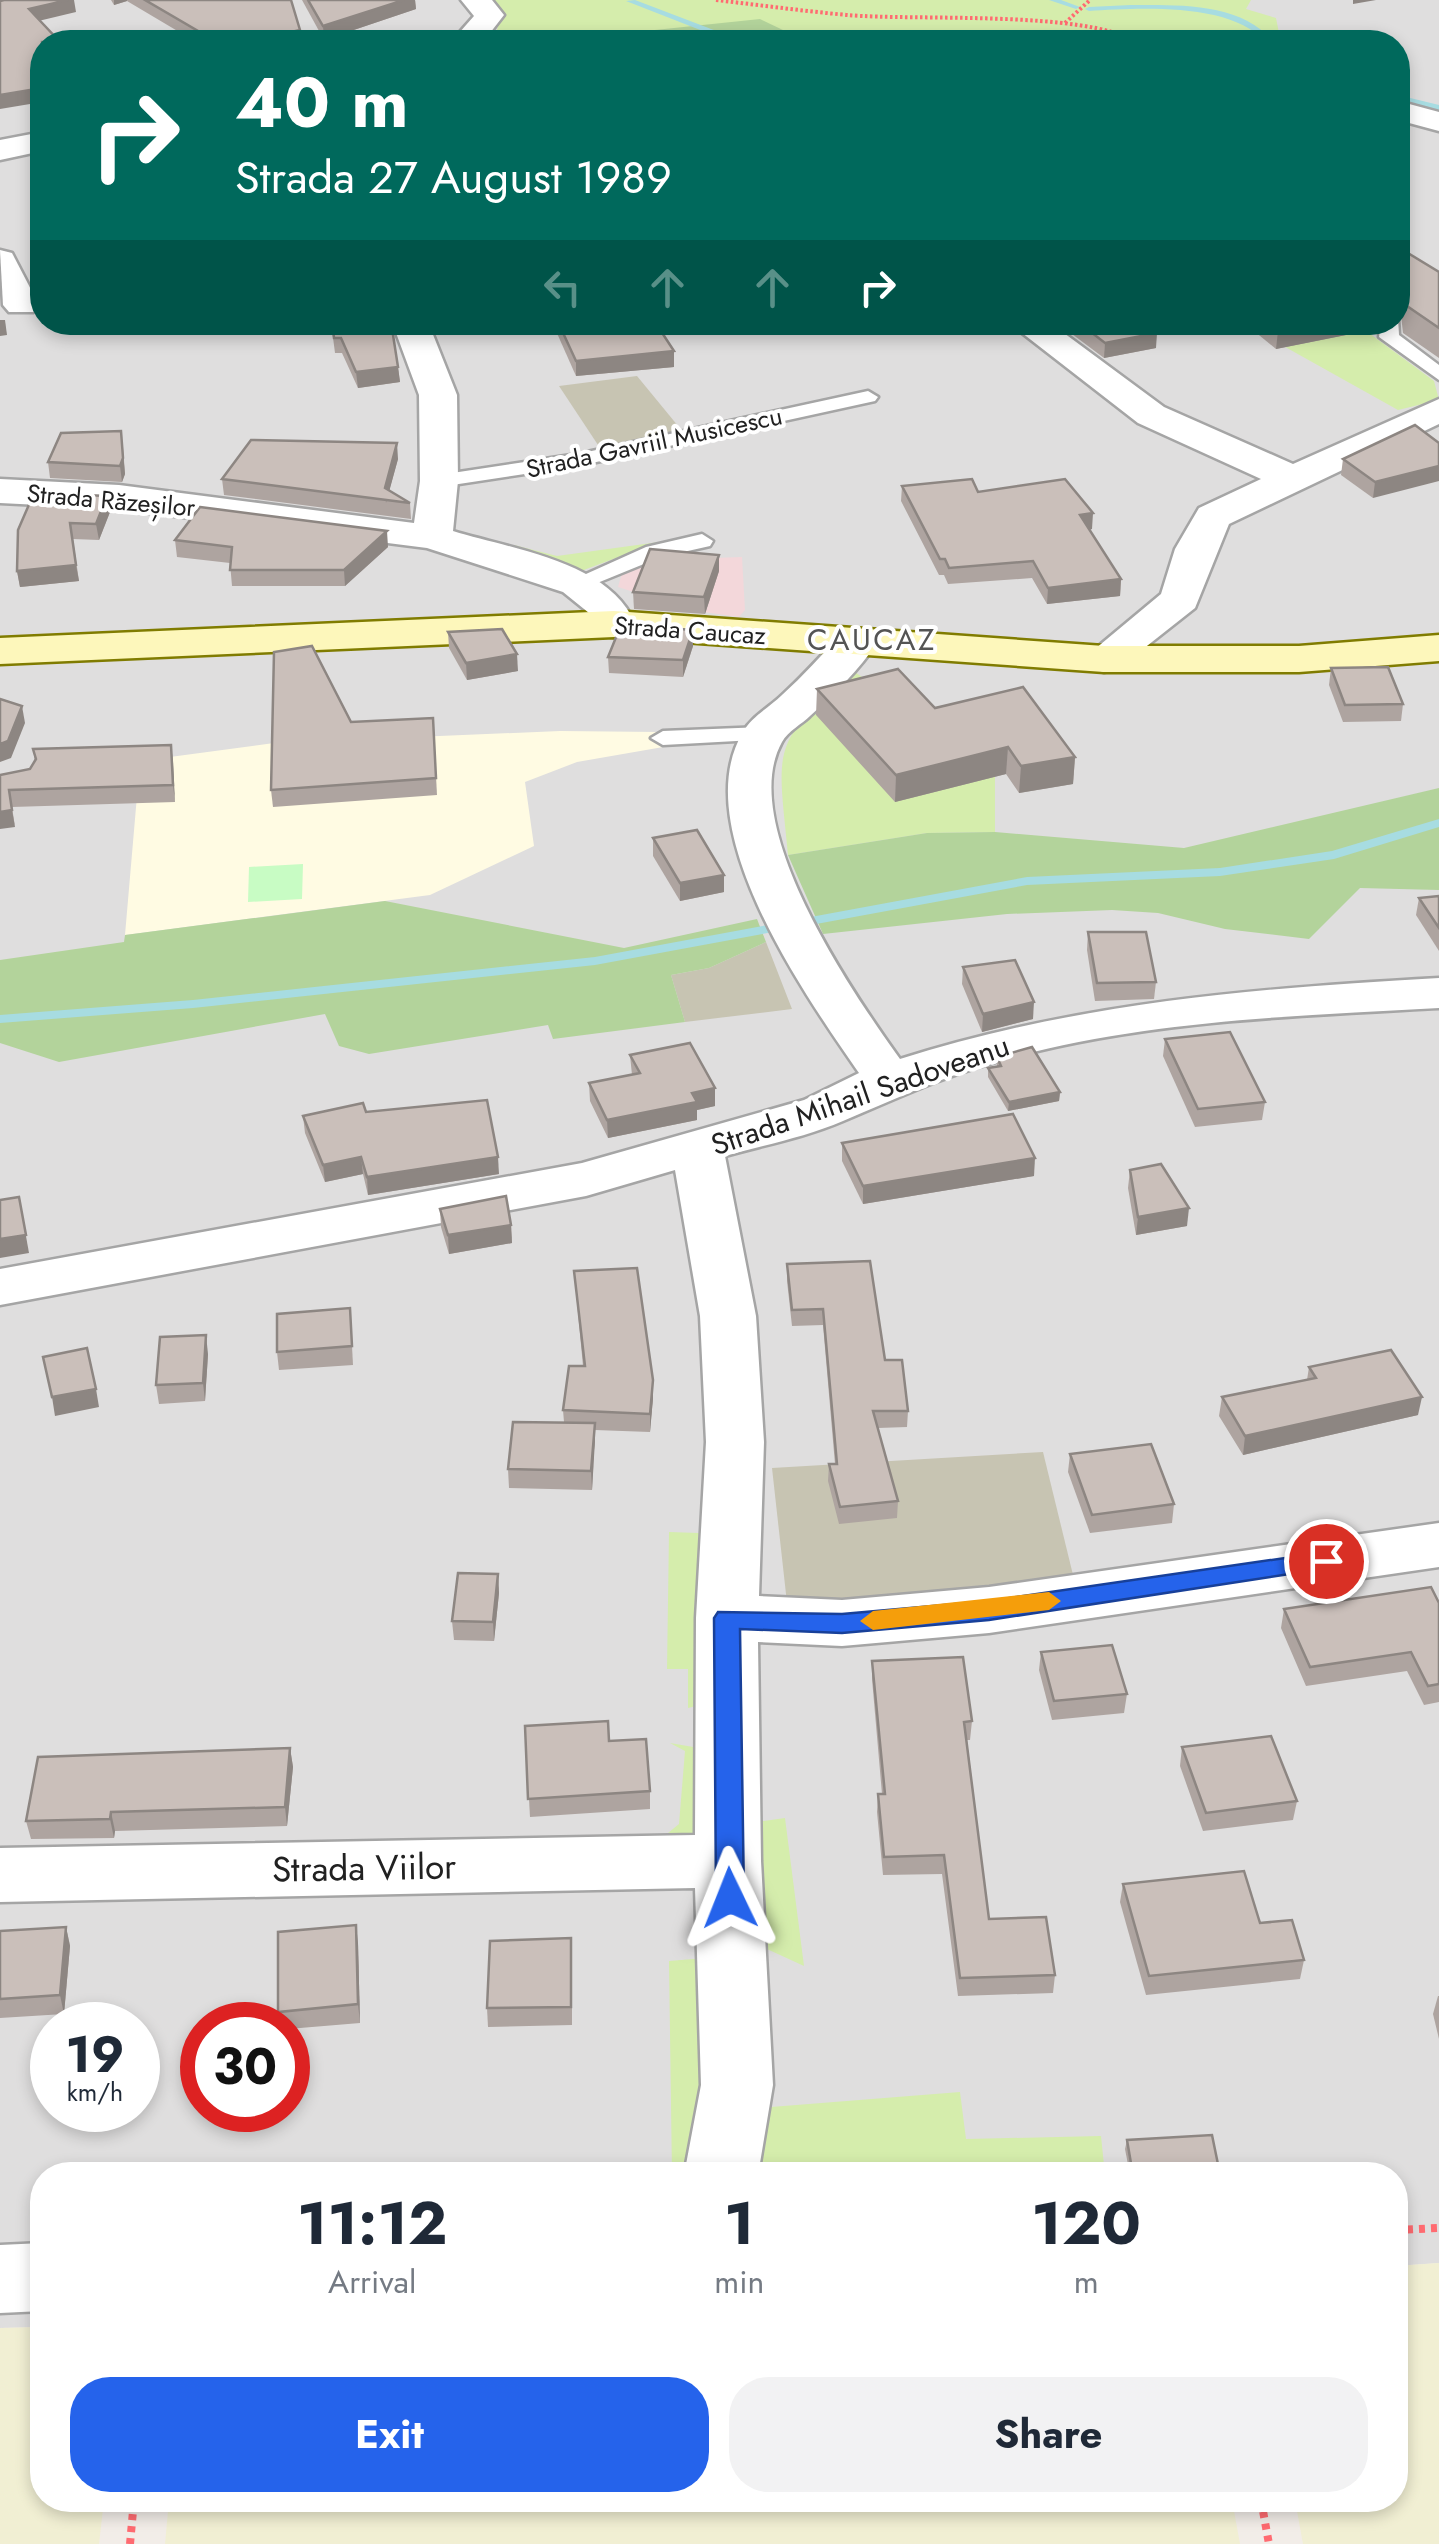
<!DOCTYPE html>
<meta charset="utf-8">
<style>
:root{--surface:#fff;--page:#f2f2f3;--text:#1f2937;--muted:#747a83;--accent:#2563eb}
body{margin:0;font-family:Jost,sans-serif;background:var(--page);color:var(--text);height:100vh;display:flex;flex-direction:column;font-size:38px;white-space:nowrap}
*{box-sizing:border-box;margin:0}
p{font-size:32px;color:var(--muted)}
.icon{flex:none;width:55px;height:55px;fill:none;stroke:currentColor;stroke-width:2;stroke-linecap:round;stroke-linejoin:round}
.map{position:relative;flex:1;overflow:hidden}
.side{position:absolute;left:30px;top:2162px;width:1378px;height:350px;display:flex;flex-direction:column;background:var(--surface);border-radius:40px;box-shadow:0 5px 15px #0003}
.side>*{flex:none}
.guide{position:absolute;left:30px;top:30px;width:1380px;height:305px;border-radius:40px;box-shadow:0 5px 15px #0003;background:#00695c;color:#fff;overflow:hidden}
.speed{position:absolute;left:30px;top:2002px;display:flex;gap:20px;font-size:50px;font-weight:700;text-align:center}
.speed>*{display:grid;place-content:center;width:130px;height:130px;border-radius:50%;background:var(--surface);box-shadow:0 5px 15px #0003;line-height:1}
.speed small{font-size:25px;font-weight:400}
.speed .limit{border:15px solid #d22;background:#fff;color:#111}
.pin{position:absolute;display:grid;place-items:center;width:85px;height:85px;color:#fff;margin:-42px;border:5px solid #fff;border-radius:50%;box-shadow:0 2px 10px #0007}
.me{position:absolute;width:110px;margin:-55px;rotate:358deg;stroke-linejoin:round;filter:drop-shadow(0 0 8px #0008)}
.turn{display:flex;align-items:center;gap:35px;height:210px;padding:0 40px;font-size:45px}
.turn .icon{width:130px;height:130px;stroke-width:2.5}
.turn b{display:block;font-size:70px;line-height:85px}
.lanes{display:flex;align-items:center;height:95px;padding:0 40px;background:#0003;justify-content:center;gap:50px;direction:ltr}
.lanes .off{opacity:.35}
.eta{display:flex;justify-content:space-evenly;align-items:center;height:170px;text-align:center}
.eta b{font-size:60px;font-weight:700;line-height:70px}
.primary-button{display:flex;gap:20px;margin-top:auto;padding:20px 40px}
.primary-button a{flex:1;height:115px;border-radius:40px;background:var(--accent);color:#fff;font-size:40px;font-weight:700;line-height:115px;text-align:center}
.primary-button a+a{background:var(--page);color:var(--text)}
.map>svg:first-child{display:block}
</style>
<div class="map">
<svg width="1439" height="2544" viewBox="0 0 1439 2544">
<rect width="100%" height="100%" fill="#f2ede8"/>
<!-- residential -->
<path fill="#dfdede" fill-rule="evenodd" d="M0,0H1439V2263L1395,2266V2175H42V2327L0,2328ZM42,42H1398V322H42ZM52,2025H138V2110H52ZM202,2025H288V2110H202Z"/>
<!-- commercial -->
<path fill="#f3d7da" d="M742,557L745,610L739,617L689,610L618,587L622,573L652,560Z"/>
<!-- education -->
<path fill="#fffbe3" d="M560,731L658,732L669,746L577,762L525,782L534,846L430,895L125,935L140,761L274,743Z"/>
<!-- construction -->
<g fill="#c7c4b2">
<path d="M637,376L683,432L602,451L559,386Z"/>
<path d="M766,942L792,1009L685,1022L671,975L709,968Z"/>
<path d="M1043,1452L1074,1579L787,1603L772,1468Z"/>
</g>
<!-- farmland -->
<g fill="#f1efd3">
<path d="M1439,2263V2544H1303L1295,2500H1395V2266Z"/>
<path d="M42,2327V2500H104L99,2544H0V2328Z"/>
<path d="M169,2500H1232L1240,2544H165Z"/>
</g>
<!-- grass -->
<g fill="#d5edac">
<path d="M460,0H1251L1246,9L1276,18L1280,38L1286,42H808L760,20L540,42H495L500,13H475Z"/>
<path d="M1242,323H1369L1365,330L1434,381L1439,400L1398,410Z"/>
<path d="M659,542L573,574L519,557L514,545L557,556Z"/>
<path d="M855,672L995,774V832L927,833L788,855C778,748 768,743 855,672Z"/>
<path d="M710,1476L709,1703L688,1708V1669H667L669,1532L699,1533Z"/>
<path d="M670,1743L705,1749L707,1836L662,1838L679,1824L685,1751Z"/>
<path d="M785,1818L804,1966L756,1944L750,1823Z"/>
<path d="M717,1957L708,2175H672L669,1961Z"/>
<path d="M960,2092L966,2139L1101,2136L1105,2175H750L771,2107Z"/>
</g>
<!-- forest -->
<g fill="#b3d39b">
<path d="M760,19L808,42H540Z"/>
<path d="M1439,788V890L1360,888L1309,939L1225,929L1158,913L1112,910L1007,914L823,934L788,855L927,833L995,832L1184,848Z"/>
<path d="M385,901L624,948L757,919L766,942L709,968L671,975L685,1022L553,1039L548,1025L369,1054L339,1046L325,1014L59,1062L0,1043V960L124,942L125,935Z"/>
</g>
<!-- park -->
<path fill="#c8fcc4" d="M303,864L302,899L248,902L249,867Z"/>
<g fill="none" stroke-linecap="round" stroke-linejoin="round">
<!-- stream -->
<g fill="#a7dce1" fill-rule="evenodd">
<path d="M635,0L740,40L741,42H731L626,1Z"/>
<path d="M1049,0H1061L1080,7L1076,9Z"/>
<path d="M1131,5C1177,5 1242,2 1273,42H1265C1232,2 1138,8 1089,11L1085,9L1089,7Z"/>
<path d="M1079,40H1140L1144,42H1078Z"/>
<path d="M1398,95L1439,105V111L1398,100Z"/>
<path d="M1439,819V827L1334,859L1220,876L1027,885L595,965L193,1008L0,1023V1015L193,1000L595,957L1027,877L1220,868L1332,851Z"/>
</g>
<defs>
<g id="lane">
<path d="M1398,318L1399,335L1439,365V380L1379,337L1381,322H1398Z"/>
<path d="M868,391L878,397L875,401L578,466L439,487L428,481L439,475L578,454Z"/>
<path d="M702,534L713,541L710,546L661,557L585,588L577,590L566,583L646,547Z"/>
<path d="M763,727L775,734L771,739L663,745L651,738L663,731Z"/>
</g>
<g id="street">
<path d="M461,0H492L504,15L483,42H451L474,16Z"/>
<path d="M1398,101L1439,112V131L1398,120Z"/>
<path d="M42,132V151L0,160V140Z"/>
<path d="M0,250L12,253L39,305L33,312H9L3,305Z"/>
<path d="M392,322H428L457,395L458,481L453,531C511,549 611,562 635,624L629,633L614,637L599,633L589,613L563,592L427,548L119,509L0,503V479L119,485L414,523L420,481L419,395Z"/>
<path d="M1008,322H1049L1164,407L1293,464L1439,399V424L1229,524L1195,608L1119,668L1104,672L1089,668L1083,659L1161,594L1175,549L1199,508L1261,479L1138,423Z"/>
<path d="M856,630L871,634L877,643C859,670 834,694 810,716C802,724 788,731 782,742C736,824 852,992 900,1059C1076,1003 1256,988 1439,978V1008C1291,1016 1135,1021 992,1063C939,1078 893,1100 843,1121C806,1137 764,1145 725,1156L756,1316L764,1442L759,1596L842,1600L989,1587L1439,1523V1567L989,1633L842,1646L758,1642L761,1861L773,2085L758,2175H684L701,2085L695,1888L0,1902V1848L695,1835L696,1618L706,1442L700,1316L675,1170L586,1196L0,1305V1269L582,1163L804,1100L859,1073C805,995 686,827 743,732C752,716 770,707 782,695C803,676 822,655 841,634Z"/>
<path d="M42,2243V2311L0,2313V2245Z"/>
</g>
<path id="secondary" d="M614,611L1104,646H1299L1439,635V661L1299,672H1104L614,637L0,664V638Z"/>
</defs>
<!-- lane casing -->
<use href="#lane" stroke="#a5a5a5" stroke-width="5"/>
<!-- street casing -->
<use href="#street" stroke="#a5a5a5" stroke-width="5"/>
<!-- secondary casing -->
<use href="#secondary" stroke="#807c00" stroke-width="5"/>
<!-- path-far1 -->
<g stroke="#ff6b71" stroke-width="4" stroke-dasharray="2.5 2.5" stroke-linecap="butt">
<path d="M716,0C759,5 803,11 847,15C917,21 1083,10 1137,42"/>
<path d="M1065,23L1090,0"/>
</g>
<!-- path -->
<g stroke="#ff6b71" stroke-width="8" stroke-dasharray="6 6" stroke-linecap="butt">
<path d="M1395,2230L1439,2228"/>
<path d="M1261,2500L1269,2544"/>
<path d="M130,2544L134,2500"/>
</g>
<!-- lane -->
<use href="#lane" fill="#fff" fill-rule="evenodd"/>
<!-- street -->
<use href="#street" fill="#fff" fill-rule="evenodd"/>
<!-- secondary -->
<use href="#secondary" fill="#fdf7bb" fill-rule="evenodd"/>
</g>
<!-- wall -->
<g fill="#aea4a0">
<path d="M111,0H291L301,42H196L127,1L114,5Z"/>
<path d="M302,0H415L416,9L324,40Z"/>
<path d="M1398,247L1439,272V358L1403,333L1401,315L1398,316Z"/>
<path d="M331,322L398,367L400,382L358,388L342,353H335Z"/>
<path d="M552,322H655L674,351V367L576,376Z"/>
<path d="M1056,322H1144L1156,348L1104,358Z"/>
<path d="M1243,322H1378L1376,329L1276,349Z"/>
<path d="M1415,425L1373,498L1341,475L1343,459Z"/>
<path d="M123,447L125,474L122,482L50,478L48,462Z"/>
<path d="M398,459L389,491L410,503L411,519L224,495L222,479Z"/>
<path d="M902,486L978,492L1092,529L1089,530L1121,579L1120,596L1047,604L1032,578L948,584L944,575H939L901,501Z"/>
<path d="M107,496L110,512L99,540L73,539L79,581L20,587L17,571L18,530Z"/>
<path d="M175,540L388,547L345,586H232L230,563L177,557Z"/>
<path d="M719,571L705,614L634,609L633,592Z"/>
<path d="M448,632L518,671L467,680L449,648Z"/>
<path d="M693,646L683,677L609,673L608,657Z"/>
<path d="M1331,668L1403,704L1401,721L1343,722L1329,685Z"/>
<path d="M817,689L935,708L1075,757L1073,784L1019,793L1006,774L895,802L816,715Z"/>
<path d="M433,718L437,795L273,807L271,790L351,722Z"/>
<path d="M171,745L175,802L12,807L15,827L0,775L30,769L35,762L33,749Z"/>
<path d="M653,838L724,892L680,901L653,856Z"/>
<path d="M1439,896V951L1416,915L1419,898Z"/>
<path d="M1088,932L1156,982L1154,999L1095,1001L1087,950Z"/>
<path d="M963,967L1033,1019L982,1032L962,984Z"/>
<path d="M1165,1039L1265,1102L1262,1120L1195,1127L1163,1056Z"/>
<path d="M630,1055L715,1088V1106L697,1110V1120L608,1138L590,1101L589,1083L632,1075Z"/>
<path d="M997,1057L1060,1092L1059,1101L1008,1111L988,1077V1068L997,1067Z"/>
<path d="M366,1112L499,1174L368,1195L363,1174L325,1182L305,1133L303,1116Z"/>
<path d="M842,1143L1034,1176L863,1204L842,1161Z"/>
<path d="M1130,1170L1187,1226L1136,1235L1128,1188Z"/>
<path d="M440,1209L511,1225L512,1243L449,1254L441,1227Z"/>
<path d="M787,1264L885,1360L908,1411L907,1427L878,1428L898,1501L897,1518L839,1524L828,1481L829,1464H835L823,1325L792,1326L787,1281Z"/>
<path d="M574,1271L653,1380V1398L650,1432L595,1430L592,1490L509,1488L508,1469L564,1422L563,1410L583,1366Z"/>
<path d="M350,1308L353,1365L279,1370L277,1352Z"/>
<path d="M208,1354L205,1401L159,1404L156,1385Z"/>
<path d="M1309,1367L1418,1415L1243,1455L1219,1416L1222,1397L1307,1380Z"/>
<path d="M1070,1454L1174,1504L1172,1523L1090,1533L1068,1472Z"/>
<path d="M498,1574L499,1593L494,1641L454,1640L452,1621Z"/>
<path d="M1439,1603V1702L1424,1705L1407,1671L1306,1686L1281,1628L1284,1609Z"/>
<path d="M1041,1652L1127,1694L1124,1713L1052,1720L1039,1670Z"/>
<path d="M872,1661L972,1721L970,1740H967L989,1919L1055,1975L1053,1993L958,1996L942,1874L883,1875L877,1812L878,1794H882L872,1679Z"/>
<path d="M525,1726L609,1741L650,1791V1809L530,1817Z"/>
<path d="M1182,1747L1297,1801L1293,1820L1203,1831L1180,1766Z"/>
<path d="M290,1748L293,1767L287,1826L115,1831L114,1838L31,1839L26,1821Z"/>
<path d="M1123,1884L1260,1923L1304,1960L1300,1979L1146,1995L1120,1902Z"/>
<path d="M66,1927L70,1946L64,2014L0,2018V1931Z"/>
<path d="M358,1943L360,2023L288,2029V2025H280L278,2012Z"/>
<path d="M572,1957V2025L488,2027L487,2008Z"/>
<path d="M1438,1996H1439V2039L1433,2014Z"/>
<path d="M1127,2140L1220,2175H1130L1125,2149Z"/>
</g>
<!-- shaded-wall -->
<g fill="#8d8682">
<path d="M68,0H74L76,12L30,23L29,9Z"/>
<path d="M114,0H127V1L114,5Z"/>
<path d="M404,0H415L416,9L324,40L323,26Z"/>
<path d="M1353,0H1376L1353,4Z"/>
<path d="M300,30L301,42H248Z"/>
<path d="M42,88V102L0,109V95Z"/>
<path d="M1408,112L1406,126L1398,147V138Z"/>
<path d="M1405,288L1401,315L1398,316V289Z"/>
<path d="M0,320H5L7,335L0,336Z"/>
<path d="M1279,322H1378L1376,329L1276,349Z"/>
<path d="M1157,333L1156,348L1104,358L1105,343Z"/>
<path d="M674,351V367L576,376V361Z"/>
<path d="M398,367L400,382L358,388L356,372Z"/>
<path d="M121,431L125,474L122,482L120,466Z"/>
<path d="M397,443L398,459L386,503L385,488Z"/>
<path d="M1439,466V481L1373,498L1375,482Z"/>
<path d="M107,496L110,512L99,540L96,524Z"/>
<path d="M1093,513L1092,529L1079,531L1080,515Z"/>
<path d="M387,531L388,547L345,586L344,570Z"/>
<path d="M719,555V571L705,614L704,597Z"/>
<path d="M76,565L79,581L20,587L17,571Z"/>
<path d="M1121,579L1120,596L1047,604L1048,588Z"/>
<path d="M693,630V646L683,677V660Z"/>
<path d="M517,654L518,671L467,680L466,663Z"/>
<path d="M22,706L25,723L11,758L0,762V744Z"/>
<path d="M171,745L173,762L175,802L173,785Z"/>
<path d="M1008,747L1006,774L895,802L896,775Z"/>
<path d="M1075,757L1073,784L1019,793L1021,766Z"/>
<path d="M12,810L15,827L0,829V812Z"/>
<path d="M724,875V892L680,901V883Z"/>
<path d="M1034,1002L1033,1019L982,1032L983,1014Z"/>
<path d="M715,1088V1106L697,1110V1120L608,1138L607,1120L692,1093Z"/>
<path d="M1060,1092L1059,1101L1008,1111L1009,1102Z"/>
<path d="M361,1157L363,1174L325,1182L323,1165Z"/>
<path d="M498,1157L499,1174L368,1195L367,1177Z"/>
<path d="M1035,1158L1034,1176L863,1204V1186Z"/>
<path d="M19,1197L29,1253L0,1258V1239Z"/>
<path d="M1189,1208L1187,1226L1136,1235L1138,1217Z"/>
<path d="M511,1225L512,1243L449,1254L448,1235Z"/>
<path d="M206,1335L208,1354L205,1401L203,1383Z"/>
<path d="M653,1380V1398L650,1432V1414Z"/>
<path d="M96,1389L99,1407L55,1416L52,1397Z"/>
<path d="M1422,1397L1418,1415L1243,1455L1245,1436Z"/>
<path d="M595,1423V1441L592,1490L591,1471Z"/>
<path d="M498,1574L499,1593L494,1641L493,1622Z"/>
<path d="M290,1748L293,1767L287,1826L285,1807Z"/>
<path d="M111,1812L115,1831L114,1838L110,1819Z"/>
<path d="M356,1925L358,1943L360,2023L358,2004Z"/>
<path d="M66,1927L70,1946L64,2014L60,1995Z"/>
</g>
<!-- building -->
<g fill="#cabfba" stroke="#8d8682" stroke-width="2.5">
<path d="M4,0H68L29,9L60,42H42V88L0,95V1Z"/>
<path d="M145,0H291L300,30L248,42H217Z"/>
<path d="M308,0H404L323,26Z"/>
<path d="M1398,109L1408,112L1398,138Z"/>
<path d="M1398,247L1439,272V328L1407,306L1405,288L1398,289Z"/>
<path d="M332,322H391L398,367L356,372L341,338H334Z"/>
<path d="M558,322H655L674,351L576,361Z"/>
<path d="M1078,322H1144L1157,333L1105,343Z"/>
<path d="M1415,425L1439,443V466L1375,482L1343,459Z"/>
<path d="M121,431L123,458L120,466L48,462L61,433Z"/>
<path d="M251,440L397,443L385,488L410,503L222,479Z"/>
<path d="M972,479L978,492L1065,479L1093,513L1080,515L1121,579L1048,588L1033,561L949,568L945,559H940L902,486Z"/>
<path d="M34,493L107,496L96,524L70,523L76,565L17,571L18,530Z"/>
<path d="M200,507L387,531L344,570H230L232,547L175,540Z"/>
<path d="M650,549L719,555L704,597L633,592Z"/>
<path d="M621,625L693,630L683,660L608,657Z"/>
<path d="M502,629L517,654L466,663L448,632Z"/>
<path d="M312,646L351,722L433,718L436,778L271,790L274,652Z"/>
<path d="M1388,667L1403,704L1345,705L1331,668Z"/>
<path d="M898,669L935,708L1023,687L1075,757L1021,766L1008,747L896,775L817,689Z"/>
<path d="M0,699L22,706L8,741L0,744Z"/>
<path d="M171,745L173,785L9,790L12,810L0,812V775L30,769L36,759L33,749Z"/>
<path d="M697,830L724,875L680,883L653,838Z"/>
<path d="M1439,896V928L1419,898Z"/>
<path d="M1088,932H1146L1156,982L1097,983Z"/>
<path d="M1015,960L1034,1002L983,1014L963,967Z"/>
<path d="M1230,1032L1265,1102L1198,1109L1165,1039Z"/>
<path d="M690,1043L715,1088L692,1093L697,1102L607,1120L589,1083L640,1073L630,1055Z"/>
<path d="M1032,1047L1060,1092L1009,1102L988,1068L1001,1066L997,1057Z"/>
<path d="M487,1100L498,1157L367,1177L361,1157L323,1165L303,1116L363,1103L366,1112Z"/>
<path d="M1013,1114L1035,1158L863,1186L842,1143Z"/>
<path d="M1161,1164L1189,1208L1138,1217L1130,1170Z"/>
<path d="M506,1196L511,1225L448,1235L440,1209Z"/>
<path d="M19,1197L26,1235L0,1239V1200Z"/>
<path d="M870,1261L885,1360H902L908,1411H873L898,1501L840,1507L829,1464H837L823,1309L792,1310L787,1264Z"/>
<path d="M637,1268L653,1380L650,1414L563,1410L569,1366H585L574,1271Z"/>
<path d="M350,1308L352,1346L277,1352V1314Z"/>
<path d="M206,1335L203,1383L156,1385L160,1337Z"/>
<path d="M87,1348L96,1389L52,1397L43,1357Z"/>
<path d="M1391,1350L1422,1397L1245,1436L1222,1397L1316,1378L1309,1367Z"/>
<path d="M513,1422L595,1423L591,1471L508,1469Z"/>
<path d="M1151,1444L1174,1504L1092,1515L1070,1454Z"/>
<path d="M458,1573L498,1574L493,1622L452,1621Z"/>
<path d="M1431,1587L1439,1603V1684L1428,1686L1411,1652L1310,1667L1284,1609Z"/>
<path d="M1112,1645L1127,1694L1054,1701L1041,1652Z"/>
<path d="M963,1657L972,1721L964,1722L989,1919L1046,1917L1055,1975L960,1978L944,1855L884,1857L878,1794H885L872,1661Z"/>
<path d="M608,1721L609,1741L646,1739L650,1791L528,1799L525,1726Z"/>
<path d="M1271,1736L1297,1801L1206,1813L1182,1747Z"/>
<path d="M290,1748L285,1807L111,1812L110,1819L26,1821L38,1757Z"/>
<path d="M1244,1871L1260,1923L1292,1920L1304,1960L1149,1976L1123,1884Z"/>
<path d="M356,1925L358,2004L278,2012V1932Z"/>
<path d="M66,1927L60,1995L0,1999V1931Z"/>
<path d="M571,1938V2007L487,2008L490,1941Z"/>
<path d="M1212,2135L1220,2174L1133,2175L1127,2140Z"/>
</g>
<!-- route -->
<path fill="#2563eb" stroke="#184099" stroke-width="2.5" d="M1326,1552L1335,1554L1339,1561L1335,1567L989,1620L842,1633L740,1629L744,1898L740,1906H720L716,1898L714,1618L718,1612L842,1614L989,1601Z"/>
<!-- slow -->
<path fill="#f59e0b" d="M1049,1592L1061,1601L1049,1610L873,1630L860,1621L873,1611Z"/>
<g text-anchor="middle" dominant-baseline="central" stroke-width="8" stroke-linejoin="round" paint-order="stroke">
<!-- far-street labels -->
<g font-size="25" fill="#212121" stroke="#fff">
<text transform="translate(654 442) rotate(-12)">Strada Gavriil Musicescu</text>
<text transform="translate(111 500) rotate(5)">Strada Răzeșilor</text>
<text transform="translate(690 630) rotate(4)">Strada Caucaz</text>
</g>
<!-- far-quarter labels -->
<g font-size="30" letter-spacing="2.5" fill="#545454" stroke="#fff">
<text x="872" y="639">CAUCAZ</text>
</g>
<!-- street labels -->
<g font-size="30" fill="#212121" stroke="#fff">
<text transform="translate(860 1095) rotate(-19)">Strada Mihail Sadoveanu</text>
</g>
<!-- near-street labels -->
<g font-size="35" fill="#212121" stroke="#fff">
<text transform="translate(364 1868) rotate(-1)">Strada Viilor</text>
</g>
</g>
</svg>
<div class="speed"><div>19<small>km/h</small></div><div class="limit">30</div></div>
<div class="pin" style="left:1326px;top:1561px;background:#d93025"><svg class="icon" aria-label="arrive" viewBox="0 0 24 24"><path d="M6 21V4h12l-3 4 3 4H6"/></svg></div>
<svg class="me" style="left:730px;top:1898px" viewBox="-20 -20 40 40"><path d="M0-17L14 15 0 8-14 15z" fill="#2563eb" stroke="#fff" stroke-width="4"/></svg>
<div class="guide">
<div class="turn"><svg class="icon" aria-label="right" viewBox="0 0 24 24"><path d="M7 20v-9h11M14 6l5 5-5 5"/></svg><div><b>40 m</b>Strada 27 August 1989</div></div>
<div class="lanes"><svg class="icon off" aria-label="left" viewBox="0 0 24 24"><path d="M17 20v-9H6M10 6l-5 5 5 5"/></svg><svg class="icon off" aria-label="ahead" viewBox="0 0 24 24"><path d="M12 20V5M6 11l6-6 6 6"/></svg><svg class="icon off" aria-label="ahead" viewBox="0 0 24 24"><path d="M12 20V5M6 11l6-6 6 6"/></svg><svg class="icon" aria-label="right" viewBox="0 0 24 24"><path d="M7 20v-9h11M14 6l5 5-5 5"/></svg></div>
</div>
<section class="side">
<div class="eta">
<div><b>11:12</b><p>Arrival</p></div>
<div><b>1</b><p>min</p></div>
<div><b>120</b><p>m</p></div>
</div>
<div class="primary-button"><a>Exit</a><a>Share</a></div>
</section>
</div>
